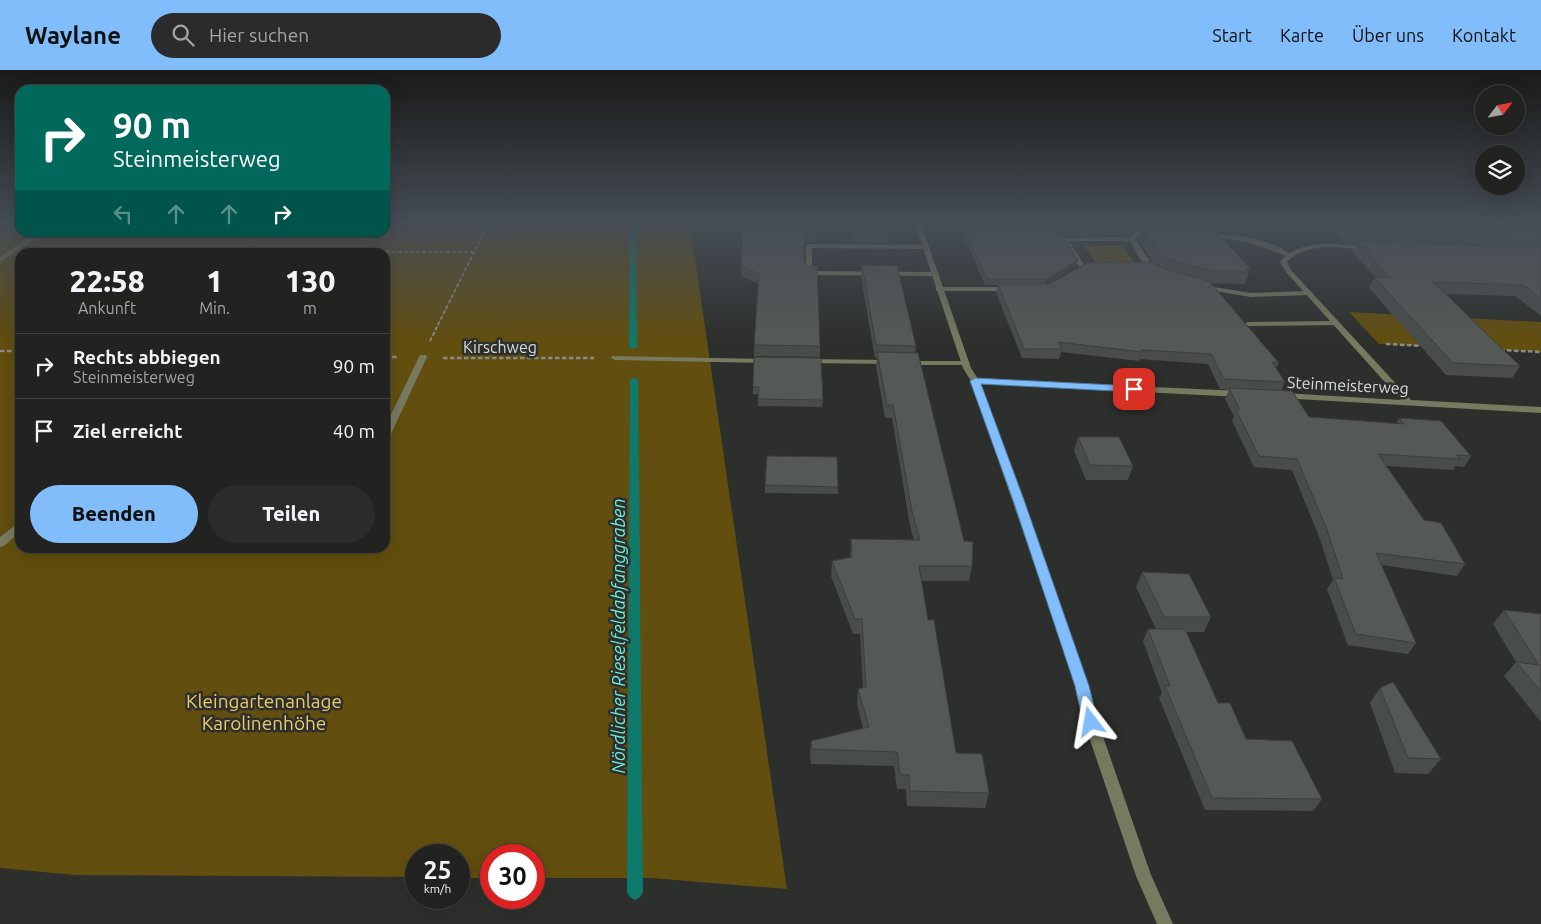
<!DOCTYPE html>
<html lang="de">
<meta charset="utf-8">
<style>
:root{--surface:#222321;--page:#2a2b2a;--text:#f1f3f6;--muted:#a2a4a5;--line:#3f403f;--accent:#80bdfa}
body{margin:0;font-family:Ubuntu,sans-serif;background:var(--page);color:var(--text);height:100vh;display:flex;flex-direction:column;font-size:19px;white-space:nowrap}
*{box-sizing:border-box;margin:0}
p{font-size:16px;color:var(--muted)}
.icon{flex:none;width:28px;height:28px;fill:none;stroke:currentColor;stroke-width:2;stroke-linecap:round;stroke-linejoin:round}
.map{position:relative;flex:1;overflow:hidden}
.panel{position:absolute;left:15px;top:178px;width:375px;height:305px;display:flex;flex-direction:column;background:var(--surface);border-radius:15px;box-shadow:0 5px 20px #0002,0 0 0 1px var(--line)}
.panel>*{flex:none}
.guide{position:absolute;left:15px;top:15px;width:375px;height:152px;border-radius:15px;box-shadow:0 5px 20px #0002,0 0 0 1px var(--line);background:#00695c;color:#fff;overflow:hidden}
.needle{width:32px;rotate:58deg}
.controls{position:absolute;left:1475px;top:15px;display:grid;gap:10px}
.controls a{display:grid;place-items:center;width:50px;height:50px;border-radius:50%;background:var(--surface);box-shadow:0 5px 20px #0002,0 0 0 1px var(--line);font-size:25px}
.speed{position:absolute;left:405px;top:774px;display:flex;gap:10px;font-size:25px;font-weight:700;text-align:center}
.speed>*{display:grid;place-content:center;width:65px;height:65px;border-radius:50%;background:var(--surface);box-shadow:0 5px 20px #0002,0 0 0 1px var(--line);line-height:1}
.speed small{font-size:12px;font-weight:400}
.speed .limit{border:8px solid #d22;background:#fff;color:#111}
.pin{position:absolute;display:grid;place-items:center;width:42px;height:42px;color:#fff;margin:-21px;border-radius:10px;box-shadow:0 2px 8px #0006}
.me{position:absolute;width:55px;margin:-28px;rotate:346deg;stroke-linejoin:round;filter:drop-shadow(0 0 4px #0008)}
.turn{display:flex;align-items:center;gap:18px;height:105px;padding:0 15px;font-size:22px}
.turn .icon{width:65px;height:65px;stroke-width:2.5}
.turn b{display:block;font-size:35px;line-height:42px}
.lanes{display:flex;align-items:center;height:48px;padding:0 15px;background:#0003;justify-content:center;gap:25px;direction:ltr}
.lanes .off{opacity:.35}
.eta{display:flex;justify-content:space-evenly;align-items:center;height:85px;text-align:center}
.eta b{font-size:30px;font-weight:800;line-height:35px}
.cta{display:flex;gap:10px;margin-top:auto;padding:10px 15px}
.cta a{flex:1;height:58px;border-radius:30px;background:var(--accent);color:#111;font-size:20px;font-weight:800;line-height:58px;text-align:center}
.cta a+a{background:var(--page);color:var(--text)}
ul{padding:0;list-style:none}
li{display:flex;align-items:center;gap:15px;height:65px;padding:0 15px;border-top:1px solid var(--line)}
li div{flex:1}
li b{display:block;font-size:19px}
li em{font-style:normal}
header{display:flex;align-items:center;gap:30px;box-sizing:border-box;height:70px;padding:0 25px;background:var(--accent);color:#111}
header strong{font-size:24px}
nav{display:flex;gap:28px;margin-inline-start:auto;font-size:18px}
.search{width:350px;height:45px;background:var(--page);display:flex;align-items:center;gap:12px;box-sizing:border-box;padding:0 18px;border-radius:28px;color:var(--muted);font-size:19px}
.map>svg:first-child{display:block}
</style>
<header>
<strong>Waylane</strong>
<div class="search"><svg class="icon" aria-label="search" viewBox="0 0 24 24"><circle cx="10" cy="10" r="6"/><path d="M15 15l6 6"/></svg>Hier suchen</div>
<nav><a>Start</a><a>Karte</a><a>Über uns</a><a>Kontakt</a></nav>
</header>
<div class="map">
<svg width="1541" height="854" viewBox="0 0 1541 854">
<rect width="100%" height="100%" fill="#2d2f2c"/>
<!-- green -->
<g fill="#624e0e" fill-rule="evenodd">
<path d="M0,154H20V162H385V154H690L787,819L651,808H534V785H491V808H459V785H416V807L75,805L0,798ZM20,182H385V478H20Z"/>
<path d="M1121,175L1134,192H1095L1084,176Z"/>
<path d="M1349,242L1541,252V282L1379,274Z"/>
</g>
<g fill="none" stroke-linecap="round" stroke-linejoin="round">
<!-- stream -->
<g fill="#0d7a6c" fill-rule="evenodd">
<path d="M630,154H636L637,277L633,279L629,277Z"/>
<path d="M634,307L638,310L643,822L640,827L635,830L630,827L627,822L630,310Z"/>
</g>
<!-- path-far1 -->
<g stroke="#898b89" stroke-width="2" stroke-dasharray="4 2" stroke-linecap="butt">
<path d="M50,181L474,182"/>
<path d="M430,271L488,154"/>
</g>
<!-- path -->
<g stroke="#898b89" stroke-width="2.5" stroke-dasharray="4.5 2.5" stroke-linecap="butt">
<path d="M1386,274L1424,276"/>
<path d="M1500,280L1541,282"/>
<path d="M0,281H20"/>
<path d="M385,287H399"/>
<path d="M443,288H594"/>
</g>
<!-- service -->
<g fill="#777a5f" fill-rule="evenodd">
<path d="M37,162H45L0,192V187Z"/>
<path d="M1137,162H1151L1154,164L1151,166H1139L1135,169L1153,196L1158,200L1157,201C1144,202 1136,181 1130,171H1069L1086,198L1076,204L1071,203L1079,197L1062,170L1063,168L1130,167Z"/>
<path d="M1208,163C1235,164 1270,168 1291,185L1286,186L1248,172L1206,166L1205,165Z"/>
<path d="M809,174L926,175L929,177L926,179L812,178V201L935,202L938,204L935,206L809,205L806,203V176Z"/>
<path d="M1201,215L1251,223L1309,221L1313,223L1309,225L1251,227L1204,219H1201Z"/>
<path d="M936,217H1009L1013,219L1009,221H936Z"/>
<path d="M1336,251L1340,253L1339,255L1248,256L1244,254L1248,252Z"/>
<path d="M420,285H426L427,287L390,366L385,369V357Z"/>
<path d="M612,286L768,289L772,291L768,293L615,290L611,288Z"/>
<path d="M804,289L890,290L894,292L890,294L807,293L803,291Z"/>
<path d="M904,291H966L970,293L966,295H907L903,293Z"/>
<path d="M20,454V462L4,476L0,477V467L16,455Z"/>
</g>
<!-- minor -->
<g fill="#777a5f" fill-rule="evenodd">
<path d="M915,154H921L971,298L978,309L1241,321L1245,324L1241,327L980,314L1088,615L1098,652L1151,805L1173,854H1157L1136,806L1084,652L1076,615L971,311L963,298Z"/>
<path d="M1334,174L1368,176L1371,178L1368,180C1341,178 1307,171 1287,192L1291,200L1411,330L1541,337V343L1280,328L1279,326L1280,324L1283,323L1401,330L1286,202L1280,192C1294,175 1314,174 1334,174Z"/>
</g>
</g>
<!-- wall -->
<g fill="#494d4a" fill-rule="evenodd">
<path d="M853,154H887L888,161L887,173H855L853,158Z"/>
<path d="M959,154H1201L1202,155L1201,158L1250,198L1248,201L1249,202L1245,214L1211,213L1279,293L1276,298L1285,312L1281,321L1309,347L1396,354L1399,348L1471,386L1464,397L1455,396L1453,400L1386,396L1424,450L1465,494L1457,506L1382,495L1416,573L1408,584L1348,575L1327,519L1333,510L1320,469L1292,400L1254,397L1232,351L1234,346L1225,329L1229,320L1220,319L1208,294L1140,289L1139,291L1061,282L1059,289L1022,288L996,223L998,215H985L959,155ZM1040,159L1065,165H1129L1135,161L1140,160L1138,169L1153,193L1048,214L1076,196L1078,190Z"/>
<path d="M1326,154H1541V246L1522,231L1515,226L1446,224L1520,296L1512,308L1446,305L1369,218L1375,207L1352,182L1356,174H1345Z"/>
<path d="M743,162H816L815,172H808L804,176V192L820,276V287L754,286V275L759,214L741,206V195Z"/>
<path d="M862,195L916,276L915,283L964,471L972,496L969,511H921L928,550L956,683L989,723L985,738L907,736L906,719H897L894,696L811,694L810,686L811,671L863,658L857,634L858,619L863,618L860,564H853L831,506L832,491L850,487L851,469L914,470L910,456L892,348H885L876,296L877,288H875L861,207Z"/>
<path d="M754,287L823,330L822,337L758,336V324H753Z"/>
<path d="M1078,367L1133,396L1128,410H1086L1074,381Z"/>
<path d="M765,415L838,417V424L765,423Z"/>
<path d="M1142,502L1211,547L1204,562H1186L1218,633L1246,669L1322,729L1313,741L1205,740L1159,628L1162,623L1143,571L1148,559H1156L1136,517Z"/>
<path d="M1504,540L1541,544V652L1504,606L1516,592L1493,554Z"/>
<path d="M1380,618L1441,689L1428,704L1395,703L1370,633Z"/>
</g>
<!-- shaded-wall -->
<g fill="#3c3e3c">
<path d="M1147,154H1151L1149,159L1141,158L1140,160L1135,161L1129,165L1131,159L1136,155Z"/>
<path d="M808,162V172L804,176V166Z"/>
<path d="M1078,190L1076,196L1045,215L1047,209Z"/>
</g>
<!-- building -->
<g fill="#555956" stroke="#3c3e3c">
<path d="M765,154H815L816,162H808L804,166V192L808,196H817L820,276L754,275L759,204L741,195L743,162Z"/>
<path d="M855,154H887L888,161H856Z"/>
<path d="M962,154H1024L1063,166L1078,190L1047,209H987Z"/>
<path d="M1045,154H1147L1136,155L1131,159H1067Z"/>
<path d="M1168,154H1201L1202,155Z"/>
<path d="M1341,154H1541V170L1350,163Z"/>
<path d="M1152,156L1213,159L1250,198H1246L1249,202H1217L1171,190L1158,183L1141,158Z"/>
<path d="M1357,171L1541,178V229L1529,219L1522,215L1433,212L1520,296L1453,293L1374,207L1391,208Z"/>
<path d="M1151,192L1165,199L1209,211L1279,293L1272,292L1285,312L1224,309L1211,284L1142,280V282L1058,272L1062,279H1024L998,214H1049L1087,193Z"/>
<path d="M862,195L897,196L916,276L876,275Z"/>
<path d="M877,282L918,283L964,471L973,472L972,496H919L928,550H934L956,683L982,684L989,723L910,721L909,705L900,704L897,682L812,679L811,671L869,657L858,619L866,617L862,549H855L832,491L852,487L851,469L920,470L912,441L893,335H887Z"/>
<path d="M754,287L821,288L823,330L758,329L759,317H753Z"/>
<path d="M1229,318L1292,321L1309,347L1404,354L1399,348L1441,351L1471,386L1456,385L1460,389L1378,384L1424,450L1441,453L1465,494L1376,483L1416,573L1356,564L1334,508L1343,509L1326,457L1297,389L1259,386L1236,340H1240Z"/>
<path d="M1078,367H1119L1133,396L1090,395Z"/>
<path d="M767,386L837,387L838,417L765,415Z"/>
<path d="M1142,502L1189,504L1211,547H1164Z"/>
<path d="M1504,540L1541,544V621L1516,592L1539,595Z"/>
<path d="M1148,559H1185L1218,633H1230L1246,669L1292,671L1322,729L1212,728L1165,616H1170Z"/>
<path d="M1393,612L1441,689L1408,688L1380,618Z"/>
</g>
<!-- sky -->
<linearGradient id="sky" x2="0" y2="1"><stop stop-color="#191a18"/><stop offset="0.56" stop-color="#464d56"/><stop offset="1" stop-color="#464d56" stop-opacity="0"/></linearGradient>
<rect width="1541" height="273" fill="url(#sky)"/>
<!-- route -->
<path fill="#80bdfa" stroke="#537ba2" d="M975,308L1134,316L1139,319L1134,322L981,314L1024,430L1089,616L1098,652L1096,656L1091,658L1085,656L1083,652L1075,616L1013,430L970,311Z"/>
<g text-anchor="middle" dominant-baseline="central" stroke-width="5" stroke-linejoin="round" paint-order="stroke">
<!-- street labels -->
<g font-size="16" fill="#d9dbd9" stroke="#2d2f2c">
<text x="500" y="277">Kirschweg</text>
<text transform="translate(1348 315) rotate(3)">Steinmeisterweg</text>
</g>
<!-- water labels -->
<g font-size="18" font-style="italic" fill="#6aefda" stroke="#2d2f2c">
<text transform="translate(618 566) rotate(-90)">Nördlicher Rieselfeldabfanggraben</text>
</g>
<!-- near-park labels -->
<g font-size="19" fill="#ebca6a" stroke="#2d2f2c">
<text x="264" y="631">Kleingartenanlage<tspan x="264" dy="22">Karolinenhöhe</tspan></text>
</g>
</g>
</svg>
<div class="controls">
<a><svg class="needle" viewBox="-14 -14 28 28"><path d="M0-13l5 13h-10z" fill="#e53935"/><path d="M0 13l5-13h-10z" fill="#a2a4a5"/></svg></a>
<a><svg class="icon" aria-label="layers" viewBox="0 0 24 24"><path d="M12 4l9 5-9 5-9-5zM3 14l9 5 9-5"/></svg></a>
</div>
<div class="speed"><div>25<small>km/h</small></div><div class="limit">30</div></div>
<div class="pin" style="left:1134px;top:319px;background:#d93025"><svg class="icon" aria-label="arrive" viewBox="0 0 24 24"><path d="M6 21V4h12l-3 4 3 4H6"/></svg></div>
<svg class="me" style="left:1091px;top:652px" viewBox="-20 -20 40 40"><path d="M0-17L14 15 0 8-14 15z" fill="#80bdfa" stroke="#fff" stroke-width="4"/></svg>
<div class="guide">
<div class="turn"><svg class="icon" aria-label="right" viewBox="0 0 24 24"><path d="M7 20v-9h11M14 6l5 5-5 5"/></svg><div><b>90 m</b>Steinmeisterweg</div></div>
<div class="lanes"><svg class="icon off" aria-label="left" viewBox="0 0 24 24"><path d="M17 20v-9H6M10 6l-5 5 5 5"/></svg><svg class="icon off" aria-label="ahead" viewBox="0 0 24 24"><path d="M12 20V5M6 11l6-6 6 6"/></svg><svg class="icon off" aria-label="ahead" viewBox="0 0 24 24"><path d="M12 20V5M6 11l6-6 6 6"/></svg><svg class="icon" aria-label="right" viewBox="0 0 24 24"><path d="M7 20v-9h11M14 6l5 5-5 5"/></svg></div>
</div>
<section class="panel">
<div class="eta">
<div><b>22:58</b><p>Ankunft</p></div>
<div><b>1</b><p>Min.</p></div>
<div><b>130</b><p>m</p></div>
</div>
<ul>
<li><svg class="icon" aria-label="right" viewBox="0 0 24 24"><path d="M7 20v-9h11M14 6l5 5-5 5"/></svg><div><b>Rechts abbiegen</b><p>Steinmeisterweg</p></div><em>90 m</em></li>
<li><svg class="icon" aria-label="arrive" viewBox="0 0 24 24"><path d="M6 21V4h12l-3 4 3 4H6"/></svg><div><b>Ziel erreicht</b></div><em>40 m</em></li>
</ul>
<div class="cta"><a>Beenden</a><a>Teilen</a></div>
</section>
</div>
